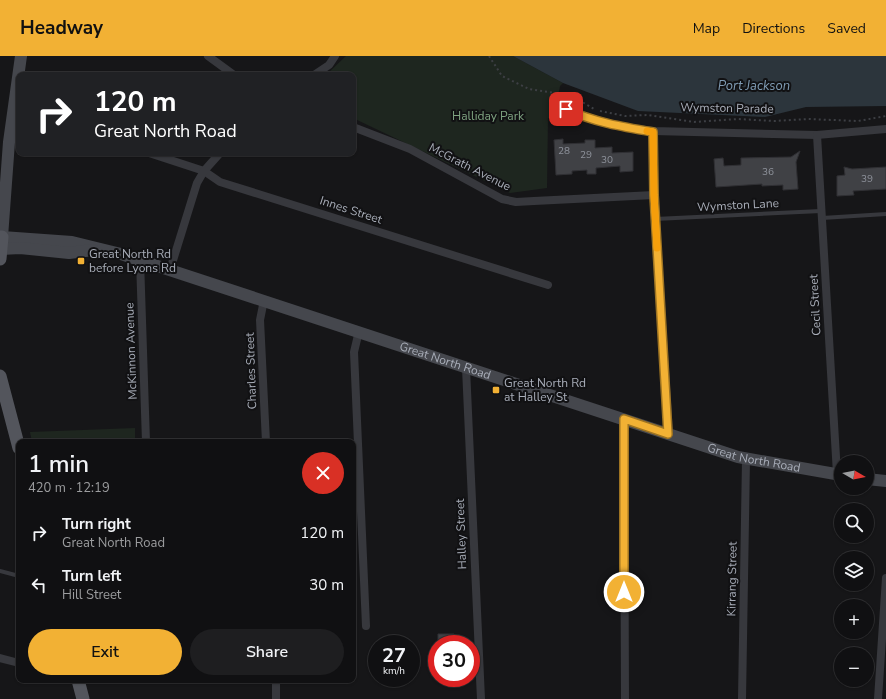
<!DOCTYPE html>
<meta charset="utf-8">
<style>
:root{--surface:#101012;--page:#1e1e20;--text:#f1f3f6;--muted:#9c9d9f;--line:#303032;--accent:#f2b134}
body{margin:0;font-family:"Nunito Sans",sans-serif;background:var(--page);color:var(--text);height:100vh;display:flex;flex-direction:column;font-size:15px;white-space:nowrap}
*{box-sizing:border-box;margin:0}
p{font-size:13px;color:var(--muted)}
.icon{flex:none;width:22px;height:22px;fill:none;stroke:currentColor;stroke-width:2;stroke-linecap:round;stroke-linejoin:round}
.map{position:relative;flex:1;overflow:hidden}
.side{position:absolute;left:16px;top:383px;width:340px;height:244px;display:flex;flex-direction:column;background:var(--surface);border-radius:8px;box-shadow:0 1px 3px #0004,0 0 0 1px var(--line)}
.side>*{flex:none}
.hud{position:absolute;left:16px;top:16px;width:340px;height:84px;border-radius:8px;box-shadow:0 1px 3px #0004,0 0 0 1px var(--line);background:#202124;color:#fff;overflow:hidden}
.needle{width:26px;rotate:99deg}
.fabs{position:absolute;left:834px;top:399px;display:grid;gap:8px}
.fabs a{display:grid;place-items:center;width:40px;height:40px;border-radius:50%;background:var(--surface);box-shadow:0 1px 3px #0004,0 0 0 1px var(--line);font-size:20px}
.speed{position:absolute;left:368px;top:579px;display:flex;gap:8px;font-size:20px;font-weight:700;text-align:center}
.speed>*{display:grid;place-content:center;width:52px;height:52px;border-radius:50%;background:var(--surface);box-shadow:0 1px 3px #0004,0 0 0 1px var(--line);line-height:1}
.speed small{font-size:10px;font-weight:400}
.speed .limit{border:6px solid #d22;background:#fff;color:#111}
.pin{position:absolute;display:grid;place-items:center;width:34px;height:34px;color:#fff;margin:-17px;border-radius:8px;box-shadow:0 2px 6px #0006}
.me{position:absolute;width:44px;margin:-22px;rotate:0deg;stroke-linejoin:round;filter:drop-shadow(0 0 3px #0008)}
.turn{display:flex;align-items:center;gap:14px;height:84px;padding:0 12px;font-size:18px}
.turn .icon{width:52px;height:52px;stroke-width:2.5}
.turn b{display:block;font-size:28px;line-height:34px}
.round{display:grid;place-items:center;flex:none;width:42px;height:42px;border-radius:21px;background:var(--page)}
.summary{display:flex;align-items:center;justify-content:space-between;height:68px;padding:0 12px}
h1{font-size:24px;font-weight:600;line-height:30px}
.cta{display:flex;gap:8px;margin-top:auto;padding:8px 12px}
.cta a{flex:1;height:46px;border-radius:24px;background:var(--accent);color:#111;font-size:16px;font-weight:600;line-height:46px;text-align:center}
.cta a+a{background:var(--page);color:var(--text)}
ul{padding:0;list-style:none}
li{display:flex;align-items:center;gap:12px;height:52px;padding:0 12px}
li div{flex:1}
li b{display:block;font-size:15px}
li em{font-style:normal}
header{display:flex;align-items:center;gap:24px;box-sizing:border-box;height:56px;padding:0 20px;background:var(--accent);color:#111}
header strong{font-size:19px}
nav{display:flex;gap:22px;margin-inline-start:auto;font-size:14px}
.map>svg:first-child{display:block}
</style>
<header>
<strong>Headway</strong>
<nav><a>Map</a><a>Directions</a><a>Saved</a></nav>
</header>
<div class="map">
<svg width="886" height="643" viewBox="0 0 886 643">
<rect width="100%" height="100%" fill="#161618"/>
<!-- green -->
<g fill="#1e261f">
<path d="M346,0H513L563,27L560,30L554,62H548L547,132L510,137L353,62V19H326Z"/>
<path d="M135,372V386H32L30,376Z"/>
</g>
<!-- water -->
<path fill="#2c353c" d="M513,0H886V50L806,51L765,61L638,55L563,27Z"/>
<!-- building -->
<g fill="#404145" stroke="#303034">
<path d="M563,83V88L585,87V84H595V92L612,91V97L633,96V115L620,116V110L596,112V118H587V114L572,115V118L556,119L554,84Z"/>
<path d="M800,95L796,106L798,133L783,134V129L762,130V128L716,131L714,103L723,102L724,110L741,109V102L791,101Z"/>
<path d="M844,111L852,113L886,111V133L853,135L854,139L837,140V120L845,119Z"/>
<path d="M438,578H454L455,588H438Z"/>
</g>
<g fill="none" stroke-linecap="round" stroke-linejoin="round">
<!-- path -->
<g stroke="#3d3f44" stroke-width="2" stroke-dasharray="2 3" stroke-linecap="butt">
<path d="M489,0L502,20L529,33L562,38L577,43L596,54"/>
<path d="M600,55L625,60L648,59L694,66L738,63L774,65L808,63L858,65L886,60"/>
</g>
<!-- service -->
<g stroke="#37383d" stroke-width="4">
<path d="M822,162L886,158"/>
<path d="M655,163L821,155"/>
<path d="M0,515L19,520"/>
</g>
<!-- minor -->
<g stroke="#37383d" stroke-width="8">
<path d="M208,0L234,19"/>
<path d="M314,19L329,9L335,0"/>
<path d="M566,53L579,59L623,71L653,75L817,79L886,73"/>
<path d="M353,71L410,93L502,143L516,146L534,145L654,139"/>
<path d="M653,75L654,139L669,378"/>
<path d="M817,79L837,418"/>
<path d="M149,97L204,115L220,126L548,229"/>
<path d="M140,204L146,386"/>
<path d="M170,214L197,127L204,115L220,97"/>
<path d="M264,244L260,264L266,386"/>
<path d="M359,275L354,296L366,570"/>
<path d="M466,312L481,643"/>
<path d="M624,363L625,643"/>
<path d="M0,602L19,607"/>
<path d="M276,624V643"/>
<path d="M742,643L746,403"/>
<path d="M878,643L886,522"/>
</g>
<!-- secondary -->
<g stroke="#45474d" stroke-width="12">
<path id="s1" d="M21,0L9,86L2,181L72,186L121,198L738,401L841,419"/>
<path d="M1,193L20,192L69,197L93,194"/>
<path d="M867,423L886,425"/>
</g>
<!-- primary -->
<g stroke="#53555c" stroke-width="13">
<path d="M0,181H2L0,203"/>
<path d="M0,320L19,392"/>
<path d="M78,624L83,643"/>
</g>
</g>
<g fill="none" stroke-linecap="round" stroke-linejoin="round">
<defs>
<path id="route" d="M566,53C593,66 623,71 653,76L654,139L668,378L624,363V536"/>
</defs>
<!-- route casing -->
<use href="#route" stroke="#9d7322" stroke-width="10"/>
<!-- route -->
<use href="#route" stroke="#f2b134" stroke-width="7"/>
<!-- slow -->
<path stroke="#f59e0b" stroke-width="7" d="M647,75L653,76L654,139L657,192"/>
</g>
<!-- markers -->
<g fill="#f2b134" stroke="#111113" stroke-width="1.5">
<rect x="77" y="201" width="8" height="8" rx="2"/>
<rect x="492" y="330" width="8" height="8" rx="2"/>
</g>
<g text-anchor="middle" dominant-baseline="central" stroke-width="4" stroke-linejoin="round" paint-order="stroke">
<!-- number labels -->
<g font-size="10" fill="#8e929b">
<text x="564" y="95">28</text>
<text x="586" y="99">29</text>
<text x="607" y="104">30</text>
<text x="768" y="116">36</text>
<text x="867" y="123">39</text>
</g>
<!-- street labels -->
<g font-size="12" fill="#a8adb8" stroke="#111113">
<text transform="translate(727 52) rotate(1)">Wymston Parade</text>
<text transform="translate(470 111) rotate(27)">McGrath Avenue</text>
<text transform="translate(738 149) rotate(-3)">Wymston Lane</text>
<text transform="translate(351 154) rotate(18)">Innes Street</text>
<text transform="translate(815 249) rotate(-93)">Cecil Street</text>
<text transform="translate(131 295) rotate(-92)">McKinnon Avenue</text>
<text stroke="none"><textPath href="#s1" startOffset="644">Great North Road</textPath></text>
<text transform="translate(251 315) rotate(-92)">Charles Street</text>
<text stroke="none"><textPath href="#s1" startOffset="968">Great North Road</textPath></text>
<text transform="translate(461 478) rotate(-92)">Halley Street</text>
<text transform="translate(732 523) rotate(-89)">Kirrang Street</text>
</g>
<!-- park labels -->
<g font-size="12" fill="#7fa381" stroke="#111113">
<text x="488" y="60">Halliday Park</text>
</g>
<!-- poi labels -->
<g font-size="12" fill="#a8adb8" stroke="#111113" text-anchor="start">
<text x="89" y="198">Great North Rd<tspan x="89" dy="14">before Lyons Rd</tspan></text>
<text x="504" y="327">Great North Rd<tspan x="504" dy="14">at Halley St</tspan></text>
</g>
<!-- water labels -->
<g font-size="13" font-style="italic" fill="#7f9bb3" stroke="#111113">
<text x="754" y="30">Port Jackson</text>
</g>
</g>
</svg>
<div class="fabs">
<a><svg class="needle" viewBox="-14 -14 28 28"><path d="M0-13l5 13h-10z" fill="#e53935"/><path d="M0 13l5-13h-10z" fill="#9c9d9f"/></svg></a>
<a><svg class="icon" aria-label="search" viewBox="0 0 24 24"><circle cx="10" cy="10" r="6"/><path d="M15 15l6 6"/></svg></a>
<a><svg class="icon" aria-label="layers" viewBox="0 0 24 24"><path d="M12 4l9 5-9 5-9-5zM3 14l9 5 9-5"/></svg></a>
<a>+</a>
<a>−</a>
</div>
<div class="speed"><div>27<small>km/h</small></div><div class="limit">30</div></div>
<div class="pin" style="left:566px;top:53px;background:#d93025"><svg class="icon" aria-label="arrive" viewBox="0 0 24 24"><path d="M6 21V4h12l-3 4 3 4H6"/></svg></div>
<svg class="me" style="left:624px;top:536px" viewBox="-20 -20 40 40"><circle r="17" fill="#f2b134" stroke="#fff" stroke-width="3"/><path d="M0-11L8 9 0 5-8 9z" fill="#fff"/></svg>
<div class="hud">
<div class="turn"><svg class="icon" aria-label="right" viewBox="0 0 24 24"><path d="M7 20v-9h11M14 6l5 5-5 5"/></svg><div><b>120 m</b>Great North Road</div></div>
</div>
<section class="side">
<div class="summary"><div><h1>1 min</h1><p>420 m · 12:19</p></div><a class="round" style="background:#d93025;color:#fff"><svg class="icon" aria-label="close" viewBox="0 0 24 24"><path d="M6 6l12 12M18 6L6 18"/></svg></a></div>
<ul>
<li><svg class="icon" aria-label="right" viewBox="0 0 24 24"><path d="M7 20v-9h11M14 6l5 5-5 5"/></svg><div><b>Turn right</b><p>Great North Road</p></div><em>120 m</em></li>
<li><svg class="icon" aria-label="left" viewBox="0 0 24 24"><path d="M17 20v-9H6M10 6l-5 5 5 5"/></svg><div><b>Turn left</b><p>Hill Street</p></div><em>30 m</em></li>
</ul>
<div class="cta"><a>Exit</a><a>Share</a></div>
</section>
</div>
